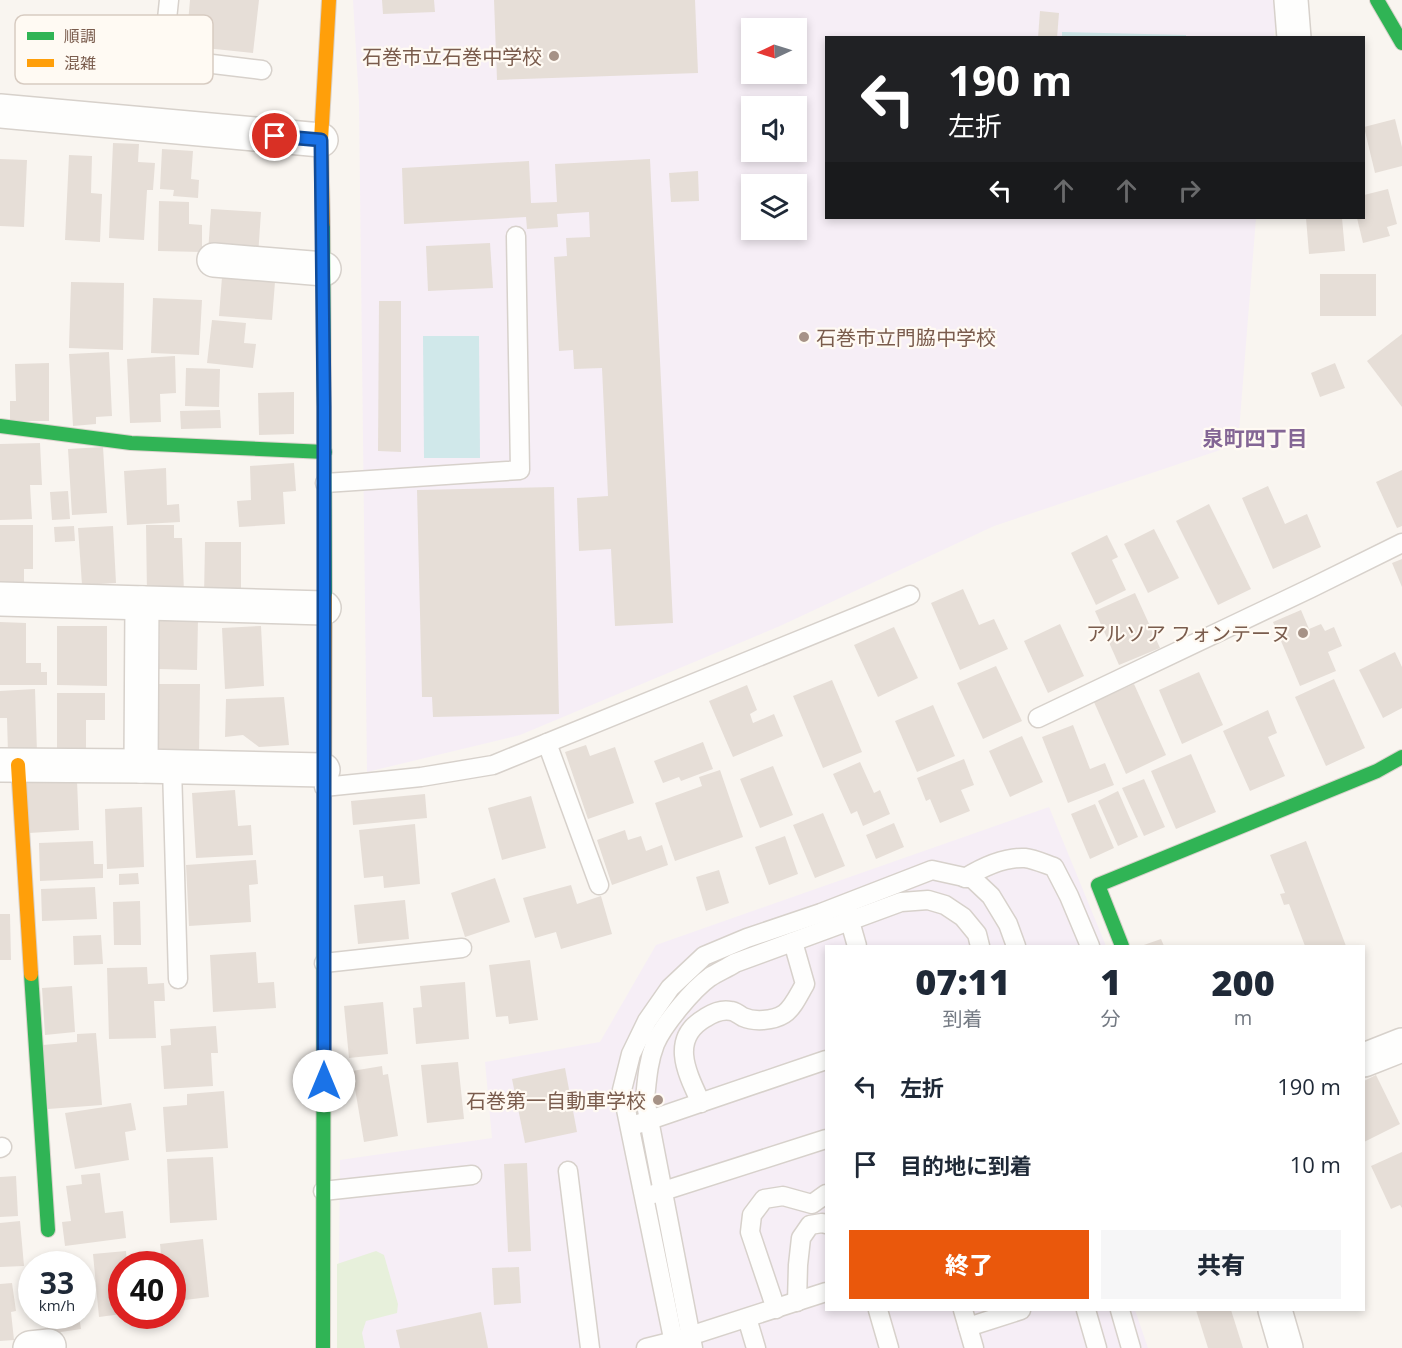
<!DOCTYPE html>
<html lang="ja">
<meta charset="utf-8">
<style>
:root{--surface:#fff;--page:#f6f6f7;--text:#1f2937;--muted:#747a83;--accent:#ea580c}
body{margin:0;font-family:"Open Sans","Noto Sans JP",sans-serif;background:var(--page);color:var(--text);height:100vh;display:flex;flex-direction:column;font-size:22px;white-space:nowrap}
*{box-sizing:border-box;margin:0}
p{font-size:20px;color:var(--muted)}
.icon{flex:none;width:33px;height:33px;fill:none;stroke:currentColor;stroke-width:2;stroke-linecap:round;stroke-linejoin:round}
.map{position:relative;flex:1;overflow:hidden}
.details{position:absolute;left:825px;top:945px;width:540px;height:366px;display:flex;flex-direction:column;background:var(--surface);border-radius:0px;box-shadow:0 3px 9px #0003}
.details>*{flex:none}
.hud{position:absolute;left:825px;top:36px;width:540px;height:183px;border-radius:0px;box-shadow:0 3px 9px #0003;background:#202124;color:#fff;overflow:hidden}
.needle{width:39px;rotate:266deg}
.controls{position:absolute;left:741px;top:18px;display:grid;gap:12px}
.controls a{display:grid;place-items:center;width:66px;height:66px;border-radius:0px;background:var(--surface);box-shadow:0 3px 9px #0003;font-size:30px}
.speed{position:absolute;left:18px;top:1251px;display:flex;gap:12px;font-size:30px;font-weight:700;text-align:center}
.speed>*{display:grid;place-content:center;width:78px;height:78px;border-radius:50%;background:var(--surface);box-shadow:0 3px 9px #0003;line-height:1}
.speed small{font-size:15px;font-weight:400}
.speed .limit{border:9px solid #d22;background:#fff;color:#111}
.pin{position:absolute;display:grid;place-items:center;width:51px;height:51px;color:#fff;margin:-26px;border:3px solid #fff;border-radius:50%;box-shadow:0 2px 6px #0007}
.me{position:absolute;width:66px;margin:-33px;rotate:0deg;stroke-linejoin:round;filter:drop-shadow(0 0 4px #0008)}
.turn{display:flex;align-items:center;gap:21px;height:126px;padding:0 24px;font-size:27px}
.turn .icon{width:78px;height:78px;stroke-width:2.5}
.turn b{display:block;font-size:42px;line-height:51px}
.lanes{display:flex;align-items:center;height:57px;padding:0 24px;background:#0003;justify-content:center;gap:30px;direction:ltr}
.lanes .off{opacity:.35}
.eta{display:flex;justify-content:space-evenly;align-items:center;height:102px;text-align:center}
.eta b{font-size:36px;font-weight:800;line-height:42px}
.button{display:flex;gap:12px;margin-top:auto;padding:12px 24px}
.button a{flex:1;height:69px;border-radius:0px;background:var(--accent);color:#fff;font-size:24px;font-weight:800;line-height:69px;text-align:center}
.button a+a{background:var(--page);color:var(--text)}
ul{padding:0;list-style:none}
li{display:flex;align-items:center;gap:18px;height:78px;padding:0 24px}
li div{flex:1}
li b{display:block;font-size:22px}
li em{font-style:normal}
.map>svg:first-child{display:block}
</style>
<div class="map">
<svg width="1402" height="1348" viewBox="0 0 1402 1348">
<rect width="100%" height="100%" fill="#f9f5f0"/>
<!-- education -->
<g fill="#f6eef6" fill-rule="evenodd">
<path d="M353,0H1278L1274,37L826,38V218H1256L1238,444L994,526L780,626L520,735L367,772L359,102ZM752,28H796V74H752ZM752,106H796V152H752ZM752,184H796V230H752Z"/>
<path d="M1049,807L1106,946H826V1310H1135L1148,1348H338L340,1160L492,1138L485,1062L600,1042L656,945Z"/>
</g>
<!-- green -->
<path fill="#e7f0db" d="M376,1251L384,1255L398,1304L397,1313L366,1321L362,1333L365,1348H337V1264Z"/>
<!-- water -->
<g fill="#d0e8ea">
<path d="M1062,32L1186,35V37L1062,38Z"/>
<path d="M423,336H479L480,458H424Z"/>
</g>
<!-- building -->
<g fill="#e6ded7">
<path d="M190,0H259L253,53L186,46Z"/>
<path d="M382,0H434L435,12L383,14Z"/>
<path d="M494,0H695L698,73L497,80Z"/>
<path d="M1040,11L1059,13L1057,38H1038Z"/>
<path d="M1395,119L1402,147V166L1375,173L1364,127Z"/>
<path d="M113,143L139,144L138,162L155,163L153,190H147L144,240L109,238Z"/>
<path d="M162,149L193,151L191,179L199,180L198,198L173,196L174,190L160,189Z"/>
<path d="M69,155L92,156L91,193L102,194L100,242L65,240Z"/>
<path d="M0,159L27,160L24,227L0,226Z"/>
<path d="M650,159L673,623L615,626L611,549L579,551L577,498L608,496L602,368L574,369L573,350L559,351L554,257L567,256L566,238L590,237L589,212L557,214L558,227L527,229L526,217L404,224L402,168L529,161L531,203L557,202L555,164Z"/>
<path d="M698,171L699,201L671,202L669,173Z"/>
<path d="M1388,189L1397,224L1387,227L1390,236L1363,243L1357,218H1364V195Z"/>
<path d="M159,201L189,202V224L202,225V252L158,251Z"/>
<path d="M211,209L261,212L258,256L208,253Z"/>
<path d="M1306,218H1342L1345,251L1309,254Z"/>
<path d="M490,243L493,288L428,291L426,246Z"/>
<rect x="1320" y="274" width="56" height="42"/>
<path d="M222,277L275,282L272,320L219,316Z"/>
<path d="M71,282L124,283L123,350L69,348Z"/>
<path d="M153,298L202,300L199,355L151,353Z"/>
<path d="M379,301H401V452L378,451Z"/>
<path d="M212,320L246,323L244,343L256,344L253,368L207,363Z"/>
<path d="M1402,334V407L1367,361Z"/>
<path d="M109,352L112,416L96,417V424L73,426L69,354Z"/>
<path d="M175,356L176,393L160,394L161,422L130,423L127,359Z"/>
<path d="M49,363V421H10V401H16L15,364Z"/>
<path d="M1335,363L1345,388L1320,397L1311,373Z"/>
<path d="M186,368L220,369L219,407L185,406Z"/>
<path d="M294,392V434L259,435L258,393Z"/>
<path d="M220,410L221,428L181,429L180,411Z"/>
<path d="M40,443L42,485H30L32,519L0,520V444Z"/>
<path d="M103,447L107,513L72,515L68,449Z"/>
<path d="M294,463L296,491L283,492L285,524L239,527L237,501L251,500L250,466Z"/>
<path d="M166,468L167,505L179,504L180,522L127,525L124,471Z"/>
<path d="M1402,470V526L1397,528L1376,482Z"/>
<path d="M1268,486L1285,524L1307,514L1321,547L1273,569L1242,498Z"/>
<path d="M554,487L559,714L433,717L432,697H422L417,490Z"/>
<path d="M68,491L70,519L52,520L50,492Z"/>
<path d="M1209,504L1251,589L1218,605L1176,521Z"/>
<path d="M0,525H33V569H24V587H0Z"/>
<path d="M146,525H174V538H182L184,593L147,594Z"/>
<path d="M74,526L75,541L55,542L54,527Z"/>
<path d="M113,526L116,583L82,585L78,528Z"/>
<path d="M1154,529L1179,578L1148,593L1124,544Z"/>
<path d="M1107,535L1118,557L1112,560L1126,590L1096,605L1071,553Z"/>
<path d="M205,542H241V597H204Z"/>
<path d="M1402,559V587L1392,563Z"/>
<path d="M963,589L979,625L994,619L1008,649L960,670L931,603Z"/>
<path d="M1135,593L1160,648L1119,665L1095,611Z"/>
<path d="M1301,610L1309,629L1321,624L1325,631L1334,627L1342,646L1328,652L1336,671L1300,686L1273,622Z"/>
<path d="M160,619H198L197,670L159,669Z"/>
<path d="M0,622L26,623V663H41V672H47V685H0Z"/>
<path d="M1060,624L1084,676L1048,693L1024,641Z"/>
<path d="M57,626H107V686L57,685Z"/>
<path d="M261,626L264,686L225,689L222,628Z"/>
<path d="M894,627L918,678L878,697L854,645Z"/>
<path d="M1395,652L1402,667V708L1383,718L1359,670Z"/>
<path d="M996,666L1022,721L983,739L957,683Z"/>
<path d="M1199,672L1223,725L1182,744L1159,690Z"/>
<path d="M1334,679L1365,748L1326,766L1295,697Z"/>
<path d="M832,680L862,752L823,768L793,696Z"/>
<path d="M155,684H200L199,754H155Z"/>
<path d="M1134,684L1166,755L1126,774L1094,702Z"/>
<path d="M747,685L757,710L750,714L753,723L774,714L783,736L733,757L709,701Z"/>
<path d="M35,689L37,753L8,754L7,718H0V691Z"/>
<path d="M57,693H105V720H86V756H57Z"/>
<path d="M284,697L289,745L259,747L243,735L225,737L226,699Z"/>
<path d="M933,705L955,756L917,772L895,721Z"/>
<path d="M1268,710L1277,733L1268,737L1285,776L1250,791L1223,731Z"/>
<path d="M1073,725L1090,769L1105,763L1114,785L1068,803L1042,737Z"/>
<path d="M1022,736L1043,782L1010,797L989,751Z"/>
<path d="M703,742L713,769L681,781L679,777L663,783L654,761Z"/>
<path d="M586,745L590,756L615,747L634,803L588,819L565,752Z"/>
<path d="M1191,754L1216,812L1176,829L1151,771Z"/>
<path d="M964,759L974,785L961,790L970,811L940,823L930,799L926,801L917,778Z"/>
<path d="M860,762L874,793L880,790L890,814L863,826L857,811L851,814L833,774Z"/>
<path d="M773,766L793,815L760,828L740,779Z"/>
<path d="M720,770L743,837L675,861L655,803L702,786L699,777Z"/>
<path d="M1144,779L1165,827L1144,836L1122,788Z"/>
<path d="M77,780L79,830L29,833L26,782Z"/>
<path d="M235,790L238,826L251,825L253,855L196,858L192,793Z"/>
<path d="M1118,791L1138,837L1118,846L1098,801Z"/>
<path d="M425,794L427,818L353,825L351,801Z"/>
<path d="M531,796L546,848L502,860L488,808Z"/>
<path d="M1095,804L1114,848L1090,859L1071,814Z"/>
<path d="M142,807L144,867L107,869L105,809Z"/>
<path d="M823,813L845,866L815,878L793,825Z"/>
<path d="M894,823L904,847L876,859L866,835Z"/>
<path d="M415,824L420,884L384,888L383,876L364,878L359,830Z"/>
<path d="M625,830L628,840L641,836L646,851L662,845L668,865L612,885L597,840Z"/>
<path d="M785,836L798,874L769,885L755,847Z"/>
<path d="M93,841L94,864H103V878L40,881L39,843Z"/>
<path d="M1306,841L1346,946H1305L1289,904L1284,905L1280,894L1285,893L1270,855Z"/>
<path d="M256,860L258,884L249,885L251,922L189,926L186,865Z"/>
<path d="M719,870L729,903L706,911L696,877Z"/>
<path d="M138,873L139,884L119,885V874Z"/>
<path d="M495,878L510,922L465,937L451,893Z"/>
<path d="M571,885L577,904L601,896L612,934L561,949L556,932L535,938L523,898Z"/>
<path d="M95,887L97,919L42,921L41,889Z"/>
<path d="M405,900L409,939L358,944L354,905Z"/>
<path d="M140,901L141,945H114L113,902Z"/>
<path d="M0,914H10L11,960H0Z"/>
<path d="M101,935L103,964L74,965L73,936Z"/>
<path d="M1161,939L1164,946H1141Z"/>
<path d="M256,952L258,983L274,982L276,1008L213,1012L210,955Z"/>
<path d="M530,960L538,1020L509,1024L508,1016L496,1017L489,965Z"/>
<path d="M147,967L148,984L164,983L165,1001H154L156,1038L109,1039L107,968Z"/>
<path d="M465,982L469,1039L416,1044L413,1008L422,1007L420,986Z"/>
<path d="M72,986L75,1032L45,1035L42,988Z"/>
<path d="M383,1002L388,1054L349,1058L344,1006Z"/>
<path d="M216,1026L218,1053H211L213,1086L164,1089L161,1046L171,1045L170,1029Z"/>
<path d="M96,1033L102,1105L48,1109L43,1045L77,1042V1034Z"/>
<path d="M458,1062L464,1119L427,1123L421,1065Z"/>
<path d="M382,1066L383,1075L388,1074L398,1136L364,1142L352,1071Z"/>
<path d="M565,1068L577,1132L525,1143L512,1079Z"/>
<path d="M1376,1075L1400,1124L1364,1142V1081Z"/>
<path d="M224,1091L228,1148L166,1152L163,1107L187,1105V1094Z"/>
<path d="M131,1103L136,1130L125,1132L129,1160L75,1169L65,1113Z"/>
<path d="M1402,1152V1208L1400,1205L1391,1209L1371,1166Z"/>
<path d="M213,1157L217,1220L170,1223L167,1159Z"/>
<path d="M527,1163L531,1251L508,1252L504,1164Z"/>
<path d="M100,1173L105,1213L123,1211L126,1238L65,1246L62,1222L71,1221L66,1186L82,1184L81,1175Z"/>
<path d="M16,1176L18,1216L0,1217V1177Z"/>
<path d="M20,1221L24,1266L0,1267V1223Z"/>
<path d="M203,1239L209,1297L177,1301L174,1275H172V1264H162L160,1244Z"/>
<path d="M126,1251L127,1264H122V1314L99,1317L93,1254Z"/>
<path d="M519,1267L521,1303L494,1305L492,1268Z"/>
<path d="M12,1283L16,1311L11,1312L14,1340L0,1341V1284Z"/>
<path d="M1196,1310H1231L1243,1348H1208Z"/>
<path d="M481,1312L488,1348H400L396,1330Z"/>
<path d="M46,1316H79L81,1329L48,1334Z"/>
</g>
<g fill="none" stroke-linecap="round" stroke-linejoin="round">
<defs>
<g id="lane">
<path d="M169,0L163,58L262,70"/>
<path d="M325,483L520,470L516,236"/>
<path d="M1038,718L1311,588L1402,543"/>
<path d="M547,743L599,885"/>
<path d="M172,767L178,979"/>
<path d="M324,787L421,777L493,765L910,595"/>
<path d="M965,878C983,867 1004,857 1025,858C1034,859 1045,864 1054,867L1069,896L1090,946"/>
<path d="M847,911L857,946"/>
<path d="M324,963L462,948"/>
<path d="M701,1103C687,1073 669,1039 705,1018C713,1013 721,1009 731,1011C735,1011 739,1015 743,1017C754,1022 773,1021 784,1014C793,1008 799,994 805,984L793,942"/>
<path d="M638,1124L826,1060"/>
<path d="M0,1148L2,1147"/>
<path d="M568,1171L590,1348"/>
<path d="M323,1191L472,1175"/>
<path d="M654,1194L826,1139"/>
<path d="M797,1302L798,1265L801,1238L810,1225L822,1223L826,1224"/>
<path d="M776,1309L750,1232L752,1215L764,1199L783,1196L812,1204L826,1194"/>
<path d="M878,1310L889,1348"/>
<path d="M963,1310L974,1348"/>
<path d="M1086,1310L1097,1348"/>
<path d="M1120,1310L1131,1348"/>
<path d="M747,1318L756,1348"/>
<path d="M968,1327L1021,1310"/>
<path d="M646,1348L674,1341L826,1292"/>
<path d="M675,1348L622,1090L631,1054L647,1021L670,988L704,956L747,938L821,913L932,870L973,879L991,896L1008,924L1016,946"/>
<path d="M693,1348L645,1099C647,1080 648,1062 655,1044C663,1025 693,989 710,977C718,972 727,968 735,963L901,902L928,900L945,905L963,917L977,934L980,946"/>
</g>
<g id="street">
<path d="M1291,0L1294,38"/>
<path d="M0,111L321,140"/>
<path d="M214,260L324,269"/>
<path d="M0,599L324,608"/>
<path d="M0,765L141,766L323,770"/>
<path d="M141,766L142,603"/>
<path d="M1364,1060L1402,1045"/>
<path d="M1275,1310L1286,1348"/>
<path d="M30,1348L49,1346"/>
</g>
<g id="fast">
<path d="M1377,0L1402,43"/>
<path d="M323,223L325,597"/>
<path d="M0,426L131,443L325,452"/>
<path d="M1122,946L1098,885L1377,771L1402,757"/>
<path d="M31,974L48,1230"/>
<path d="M323,1348L324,809"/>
</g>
<g id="slow">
<path d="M323,223L321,140L329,0"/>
<path d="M18,765L31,974"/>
<path d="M324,809L325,597"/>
</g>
</defs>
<!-- lane casing -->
<use href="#lane" stroke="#d7d1cb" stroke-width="21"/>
<!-- street casing -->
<use href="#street" stroke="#d7d1cb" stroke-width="36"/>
<!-- fast casing -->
<use href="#fast" stroke="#d9d2cb" stroke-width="16"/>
<!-- slow casing -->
<use href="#slow" stroke="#d9d2cb" stroke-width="16"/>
<!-- lane -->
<use href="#lane" stroke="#fefefd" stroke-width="18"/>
<!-- street -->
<use href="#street" stroke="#fefefd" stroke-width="33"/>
<!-- fast -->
<use href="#fast" stroke="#30b455" stroke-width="14"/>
<!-- slow -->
<use href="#slow" stroke="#ff9f0a" stroke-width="14"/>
</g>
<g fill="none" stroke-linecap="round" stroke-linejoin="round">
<defs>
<path id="route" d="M275,136L321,140L324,406V1081"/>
</defs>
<!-- route casing -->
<use href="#route" stroke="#114b97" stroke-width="15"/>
<!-- route -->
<use href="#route" stroke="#1a73e8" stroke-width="10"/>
</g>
<!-- markers -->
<g fill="#a69286" stroke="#fffaf3" stroke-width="2">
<circle cx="554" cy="56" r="6"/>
<circle cx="804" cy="337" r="6"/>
<circle cx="1303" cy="633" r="6"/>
<circle cx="658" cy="1100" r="6"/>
</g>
<g text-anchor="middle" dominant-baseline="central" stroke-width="4.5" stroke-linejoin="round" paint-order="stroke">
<!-- poi labels -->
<g font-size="20" fill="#7a5c4d" stroke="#fffaf3" text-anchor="end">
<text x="542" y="56">石巻市立石巻中学校</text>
<text x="816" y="337" text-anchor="start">石巻市立門脇中学校</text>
<text x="1291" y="633">アルソア フォンテーヌ</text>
<text x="646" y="1100">石巻第一自動車学校</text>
</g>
<!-- neighbourhood labels -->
<g font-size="21" font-weight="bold" fill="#846695" stroke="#fffaf3">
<text x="1255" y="438">泉町四丁目</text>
</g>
</g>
<!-- legend -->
<rect x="15" y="15" width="198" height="69" rx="9" fill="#fffaf3" stroke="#d7cbc1" stroke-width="1.5"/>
<rect x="27" y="32" width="27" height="8" fill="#30b455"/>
<rect x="27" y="59" width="27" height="8" fill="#ff9f0a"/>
<g font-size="16" fill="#7a5c4d">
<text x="64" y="42">順調</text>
<text x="64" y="69">混雑</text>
</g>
</svg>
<div class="controls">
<a><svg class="needle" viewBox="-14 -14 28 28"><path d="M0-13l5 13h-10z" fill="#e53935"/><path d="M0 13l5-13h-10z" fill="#747a83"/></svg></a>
<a><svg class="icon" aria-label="sound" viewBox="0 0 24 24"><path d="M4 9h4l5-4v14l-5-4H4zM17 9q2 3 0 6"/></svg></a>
<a><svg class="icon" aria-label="layers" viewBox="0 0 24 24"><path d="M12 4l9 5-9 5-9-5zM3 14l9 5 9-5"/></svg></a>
</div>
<div class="speed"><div>33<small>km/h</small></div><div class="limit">40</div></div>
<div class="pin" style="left:275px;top:136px;background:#d93025"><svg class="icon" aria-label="arrive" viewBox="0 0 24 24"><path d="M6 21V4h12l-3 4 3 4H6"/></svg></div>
<svg class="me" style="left:324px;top:1081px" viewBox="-20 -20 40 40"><circle r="19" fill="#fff"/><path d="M0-13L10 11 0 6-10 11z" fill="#1a73e8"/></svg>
<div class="hud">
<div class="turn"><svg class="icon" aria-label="left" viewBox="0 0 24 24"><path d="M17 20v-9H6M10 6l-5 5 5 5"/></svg><div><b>190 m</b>左折</div></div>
<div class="lanes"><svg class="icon" aria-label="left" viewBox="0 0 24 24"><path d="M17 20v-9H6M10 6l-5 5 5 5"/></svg><svg class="icon off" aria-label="ahead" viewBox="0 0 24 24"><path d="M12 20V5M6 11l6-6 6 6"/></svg><svg class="icon off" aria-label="ahead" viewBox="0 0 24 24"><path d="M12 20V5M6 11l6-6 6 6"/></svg><svg class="icon off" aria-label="right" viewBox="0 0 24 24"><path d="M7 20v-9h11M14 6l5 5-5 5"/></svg></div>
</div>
<section class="details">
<div class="eta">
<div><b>07:11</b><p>到着</p></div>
<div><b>1</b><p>分</p></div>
<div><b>200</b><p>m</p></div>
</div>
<ul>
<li><svg class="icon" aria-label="left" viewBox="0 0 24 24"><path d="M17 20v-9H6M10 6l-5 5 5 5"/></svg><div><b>左折</b></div><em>190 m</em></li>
<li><svg class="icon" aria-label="arrive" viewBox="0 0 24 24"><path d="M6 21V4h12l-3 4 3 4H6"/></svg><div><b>目的地に到着</b></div><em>10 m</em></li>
</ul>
<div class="button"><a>終了</a><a>共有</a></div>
</section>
</div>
